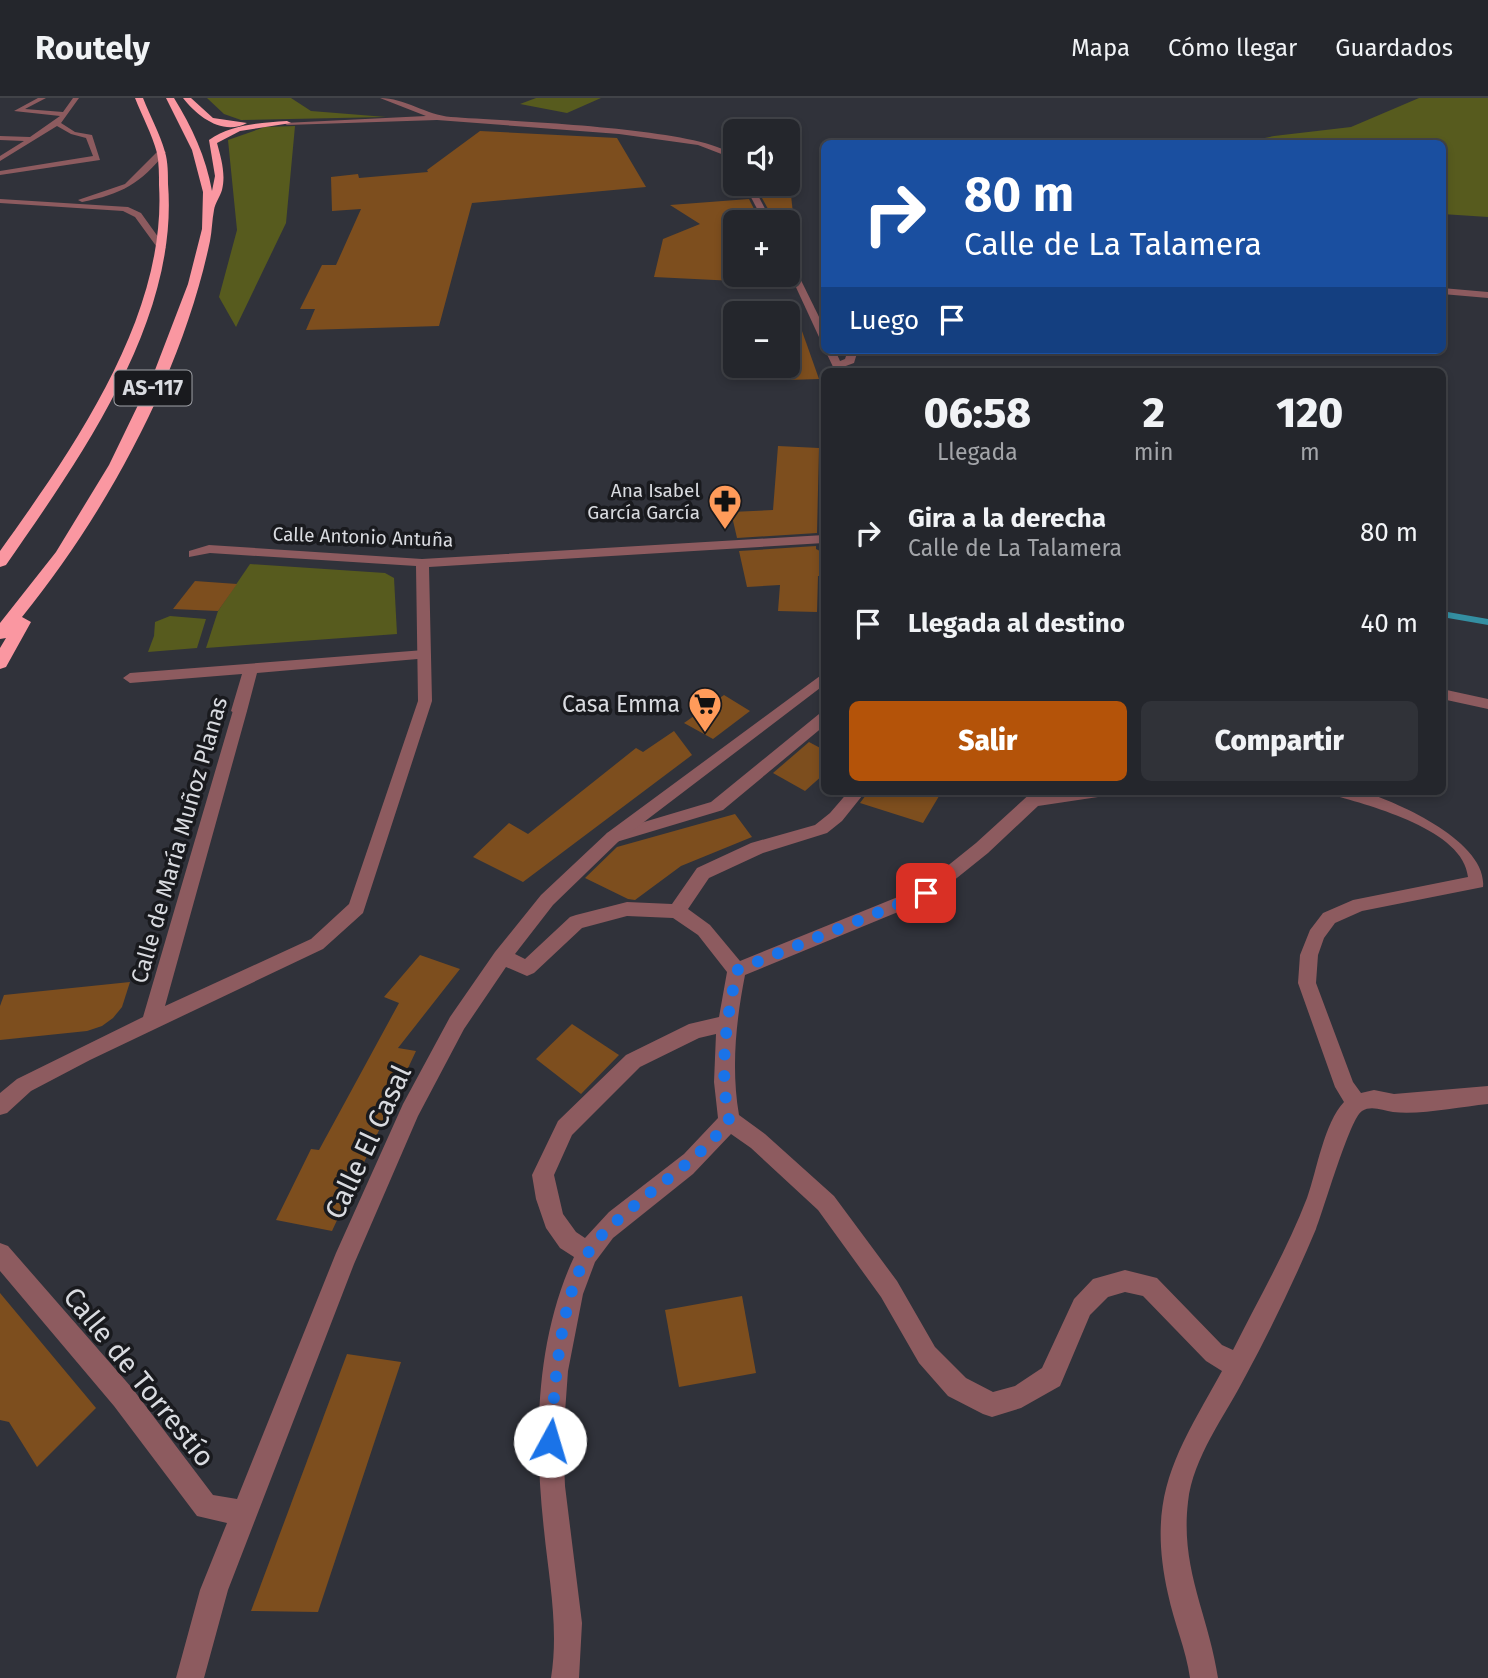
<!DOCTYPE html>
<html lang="es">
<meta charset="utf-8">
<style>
:root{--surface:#24262c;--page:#303238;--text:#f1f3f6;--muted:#a3a5a9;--line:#414348;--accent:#b45309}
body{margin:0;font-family:"Fira Sans",sans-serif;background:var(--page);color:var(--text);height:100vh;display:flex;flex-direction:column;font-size:26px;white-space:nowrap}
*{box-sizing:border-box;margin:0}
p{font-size:23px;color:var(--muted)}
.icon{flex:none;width:38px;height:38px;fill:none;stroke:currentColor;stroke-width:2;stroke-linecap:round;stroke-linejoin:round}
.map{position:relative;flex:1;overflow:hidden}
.side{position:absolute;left:821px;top:270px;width:625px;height:427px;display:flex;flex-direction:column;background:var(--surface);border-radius:10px;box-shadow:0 4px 10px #0003,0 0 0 2px var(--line)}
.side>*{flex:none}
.hud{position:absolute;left:821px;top:42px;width:625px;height:214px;border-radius:10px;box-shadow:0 4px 10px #0003,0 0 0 2px var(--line);background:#1a4fa0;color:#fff;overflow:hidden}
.fabs{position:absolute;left:723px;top:21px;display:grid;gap:14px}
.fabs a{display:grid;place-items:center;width:77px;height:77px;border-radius:10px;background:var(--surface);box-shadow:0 4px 10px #0003,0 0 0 2px var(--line);font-size:35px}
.pin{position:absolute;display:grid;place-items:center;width:60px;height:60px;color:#fff;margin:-30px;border-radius:14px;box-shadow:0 4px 10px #0006}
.me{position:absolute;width:77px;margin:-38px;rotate:6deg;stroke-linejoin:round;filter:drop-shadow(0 0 5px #0008)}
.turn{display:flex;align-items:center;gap:24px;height:147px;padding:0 28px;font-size:32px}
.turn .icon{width:91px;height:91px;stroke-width:2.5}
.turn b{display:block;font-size:49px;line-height:60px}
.then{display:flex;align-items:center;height:66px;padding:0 28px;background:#0003;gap:14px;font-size:26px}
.eta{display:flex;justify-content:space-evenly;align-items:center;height:119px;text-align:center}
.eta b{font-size:42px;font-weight:800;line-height:49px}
.cta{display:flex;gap:14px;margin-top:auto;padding:14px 28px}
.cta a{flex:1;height:80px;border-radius:10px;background:var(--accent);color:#fff;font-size:28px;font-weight:800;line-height:80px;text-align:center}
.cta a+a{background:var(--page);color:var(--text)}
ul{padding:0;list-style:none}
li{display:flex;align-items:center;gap:21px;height:91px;padding:0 28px}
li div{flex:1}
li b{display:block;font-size:26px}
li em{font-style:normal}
header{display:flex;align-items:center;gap:42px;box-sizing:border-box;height:98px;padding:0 35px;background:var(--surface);border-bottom:2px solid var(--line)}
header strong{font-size:33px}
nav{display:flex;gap:38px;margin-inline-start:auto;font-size:24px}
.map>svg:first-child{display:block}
</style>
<header>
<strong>Routely</strong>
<nav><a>Mapa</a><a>Cómo llegar</a><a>Guardados</a></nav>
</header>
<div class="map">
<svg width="1488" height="1580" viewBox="0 0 1488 1580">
<rect width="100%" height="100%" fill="#30323a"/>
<!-- green -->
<g fill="#575b1e">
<path d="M207,0H291L311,13L386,19L241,22L224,16Z"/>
<path d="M536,0H601L567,15L520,6Z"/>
<path d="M1419,0H1488V119L1442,116V46L1241,45L1274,38L1351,29Z"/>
<path d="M295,28L286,125L236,229L219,199L237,132L228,42L265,29Z"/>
<path d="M250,466L385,475L394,480L397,536L206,550L218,513Z"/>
<path d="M170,518L206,521L197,550L148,554L154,538L155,524Z"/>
</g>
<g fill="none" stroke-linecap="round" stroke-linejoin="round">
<!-- stream -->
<path fill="#348fa2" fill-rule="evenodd" d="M1442,513L1488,521V527L1442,519Z"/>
</g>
<!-- building -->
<g fill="#7d4e1e">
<path d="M480,33L617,40L646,89L472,105L439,228L306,232L315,211H300L322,167H336L361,111L332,113L331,79L358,76L359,80L428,74L427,72Z"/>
<path d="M791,97L793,116L773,120L762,100Z"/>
<path d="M749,101L760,123L735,124V183L654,179L663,141L700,126L670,107Z"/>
<path d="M788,202H791L819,281L788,282Z"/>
<path d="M778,348L819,350L817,435L737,440L731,414L773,412Z"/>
<path d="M816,448V451L824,455V478H818L817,514L778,513L780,487L747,489L739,453Z"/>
<path d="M195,483L237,486L218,513L173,511Z"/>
<path d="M724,597L750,613L713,641L684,625Z"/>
<path d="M674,633L692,657L523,784L473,759L509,725L528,736L636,650L643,654Z"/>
<path d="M809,644L824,652V676L805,693L773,675Z"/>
<path d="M869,693H942L923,725L860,705Z"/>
<path d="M735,716L752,739L681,768L635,802L628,801L585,780L617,749Z"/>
<path d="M420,857L460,871L398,950L416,953L332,1133L276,1122L311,1051L319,1052L399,905L384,899Z"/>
<path d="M130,884L122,909L113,920L102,928L87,933L0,942V908L4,897Z"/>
<path d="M572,926L619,957L581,996L536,961Z"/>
<path d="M0,1195L96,1310L37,1369L9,1324L0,1322Z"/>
<path d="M742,1198L756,1275L679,1289L665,1212Z"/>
<path d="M347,1256L401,1264L318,1514L251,1513Z"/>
</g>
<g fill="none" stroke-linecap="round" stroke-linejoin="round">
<!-- service -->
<g fill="#8d5b5f" fill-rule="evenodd">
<path d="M38,0H46L25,11L63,14L73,0H79L61,25L75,34L92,37L100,62L0,77V73L93,58L86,40L71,36L57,28L0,63V58L24,43L0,42V38L30,39L60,18L14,13Z"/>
<path d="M159,52L166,54C140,86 122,96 82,104L78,102L125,86Z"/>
<path d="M0,101L128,109L141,115L166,150L159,152L135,119L123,113L0,105Z"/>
<path d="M824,615V628L723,712L613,745L607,743L605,739L607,735L711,704L819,616Z"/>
</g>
<!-- pedestrian -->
<path fill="#8d5b5f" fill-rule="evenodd" d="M424,552L431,557L429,560L257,575L247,613L239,618L231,613L242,576L130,585L123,580L130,575Z"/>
<!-- minor -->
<g fill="#8d5b5f" fill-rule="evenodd">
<path d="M380,0C405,0 426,17 451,19C504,23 702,29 735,58V64L724,57L698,47L619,36L437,22L287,27L284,25L426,18Z"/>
<path d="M744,86H752L772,124H764Z"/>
<path d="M788,161L792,164L824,229V242L819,239L788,172Z"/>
<path d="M1442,190L1488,194V200L1442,196Z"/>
<path d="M825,252H835L840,263L845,261L848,252H858L854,265L843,269L845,273H835Z"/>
<path d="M824,437V445L429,469L432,603L363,815L323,851L90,962L31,993L7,1015L0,1017V995L17,981L143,919L234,609H244L247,613L165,908L311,841L349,806L418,603L416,468L210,455L189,459V453L209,447L422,461Z"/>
<path d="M824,575V587L619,743L553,807L515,856L525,861L570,819L576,817L627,804L672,806L697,770L751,745L815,727L830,715L849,693H866L842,723L827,735L763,755L709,780L688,811L710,827L740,863L920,790L976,745L1033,693H1106L1098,699L1038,708L988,755L932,800L745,877C736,923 731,970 739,1017L765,1036L834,1098L897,1183L935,1249L966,1280L993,1294L1015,1288L1042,1270L1074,1201L1093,1181L1125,1172L1157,1180L1222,1247L1233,1252C1258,1202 1287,1152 1307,1100C1317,1072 1324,1025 1344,1004L1335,989L1298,885L1300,857L1310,832L1323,815L1353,802L1468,779C1464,732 1371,708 1333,697L1331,693C1341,693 1353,691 1363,694C1393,702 1488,743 1483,789L1362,813L1335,825L1324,840L1318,857L1316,885L1353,984L1361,995L1374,992L1394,996L1488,988V1006C1459,1009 1421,1017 1393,1014C1383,1013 1372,1007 1362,1013C1350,1020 1324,1111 1316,1131C1295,1181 1271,1231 1245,1279C1225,1318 1193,1359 1188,1404C1180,1471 1209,1518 1218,1580H1190C1186,1551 1174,1525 1168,1496C1146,1397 1176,1356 1222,1273L1206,1263L1143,1198L1125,1194L1108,1199L1090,1217L1060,1288L1021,1310L992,1319L983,1316L948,1298L919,1265L881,1199L818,1112L751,1050L731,1036L693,1076L613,1140L595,1164L583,1196L568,1273L563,1342L565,1388L582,1525L579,1580H551C559,1530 549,1482 544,1432C534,1342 535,1243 574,1159L560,1150L546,1130L536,1101L532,1077L558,1023L626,957L689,926L719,919L727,874L698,837L673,820L627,818L582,830L534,875L527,878L506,869L464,931L418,1018L354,1166L228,1492L204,1580H176L200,1492L227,1425L197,1418L114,1308L0,1173V1145L8,1148L132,1290L213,1397L237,1401L336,1155L403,1006L450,919L495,854L541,797L607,735ZM716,936L714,984L718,1020L684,1056L609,1114L585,1140L576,1134L563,1116L554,1077L572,1037L640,969L699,940Z"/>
<path d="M1442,591L1488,601V611L1442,601Z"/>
</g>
<!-- motorway -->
<g fill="#fa97a1" fill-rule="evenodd">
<path d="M135,0H143C150,18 160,36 165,54C168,64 168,76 168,86C179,223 80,360 6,467L0,469V453C73,351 167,218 159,87C159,77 159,65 157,55C152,36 142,18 135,0Z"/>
<path d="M166,0H174C192,29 206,59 212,93L215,78L209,42C232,26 260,25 287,23L291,25L240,33L217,45C221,60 226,76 222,92C220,99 215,105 214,112C212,122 212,133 210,143C182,276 107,414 22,519L31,524L6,569L0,571V550L6,540L0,541V525L56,454L109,367L155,272L188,186L202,131L203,94L192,52Z"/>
<path d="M183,0H191L213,20L247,25C223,38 198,19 183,0Z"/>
</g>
</g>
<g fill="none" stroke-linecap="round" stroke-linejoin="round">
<!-- route -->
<path stroke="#1a73e8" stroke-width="12" stroke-dasharray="0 21.6" d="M550,1343C556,1285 558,1209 587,1157C596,1140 613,1126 627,1114C662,1083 701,1060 729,1022C719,970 726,923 737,872L926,795"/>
</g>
<!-- icons -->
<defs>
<symbol id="pharmacy-pin" viewBox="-11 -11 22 30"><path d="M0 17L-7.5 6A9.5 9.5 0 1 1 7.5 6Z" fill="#ff9b5a" stroke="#191a1e"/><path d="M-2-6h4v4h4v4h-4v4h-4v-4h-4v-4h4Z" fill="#111"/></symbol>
<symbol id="supermarket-pin" viewBox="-11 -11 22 30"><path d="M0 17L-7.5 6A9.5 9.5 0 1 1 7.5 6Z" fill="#ff9b5a" stroke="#191a1e"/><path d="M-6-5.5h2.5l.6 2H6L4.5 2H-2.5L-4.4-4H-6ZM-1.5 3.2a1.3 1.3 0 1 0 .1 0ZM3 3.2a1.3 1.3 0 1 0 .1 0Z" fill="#111"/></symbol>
</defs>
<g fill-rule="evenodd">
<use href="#pharmacy-pin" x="706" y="384" width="38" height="52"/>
<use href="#supermarket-pin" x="686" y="587" width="38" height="52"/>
</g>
<g text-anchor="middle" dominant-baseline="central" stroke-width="7" stroke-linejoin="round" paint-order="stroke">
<!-- far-poi labels -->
<g font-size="19" fill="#d9dbe0" stroke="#191a1e" text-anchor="end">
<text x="700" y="392">Ana Isabel<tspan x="700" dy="22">García García</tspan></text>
</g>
<!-- far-street labels -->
<g font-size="19" fill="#d9dbe0" stroke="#191a1e">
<text transform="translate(363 439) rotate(2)">Calle Antonio Antuña</text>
</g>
<!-- shield labels -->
<rect fill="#191a1e" stroke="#9fa1a6" stroke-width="2" x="114.5" y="272.5" width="77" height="35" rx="5"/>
<g font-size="21" font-weight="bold" fill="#d9dbe0">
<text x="153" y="290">AS-117</text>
</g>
<!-- poi labels -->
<g font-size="23" fill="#d9dbe0" stroke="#191a1e" text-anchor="end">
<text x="680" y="606">Casa Emma</text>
</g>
<!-- street labels -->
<g font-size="23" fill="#d9dbe0" stroke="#191a1e">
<text transform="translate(179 742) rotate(-74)">Calle de María Muñoz Planas</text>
</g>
<!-- near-street labels -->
<g font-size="28" fill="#d9dbe0" stroke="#191a1e">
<text transform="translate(368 1044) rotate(-65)">Calle El Casal</text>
<text transform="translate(139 1279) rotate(51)">Calle de Torrestío</text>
</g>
</g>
</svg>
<div class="fabs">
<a><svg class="icon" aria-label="sound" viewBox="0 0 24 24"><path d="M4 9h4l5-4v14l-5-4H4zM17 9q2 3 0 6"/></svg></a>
<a>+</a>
<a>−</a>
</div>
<div class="pin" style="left:926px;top:795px;background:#d93025"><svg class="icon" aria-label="arrive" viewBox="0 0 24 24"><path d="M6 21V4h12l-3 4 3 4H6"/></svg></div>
<svg class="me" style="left:550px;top:1343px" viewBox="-20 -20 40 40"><circle r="19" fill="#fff"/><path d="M0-13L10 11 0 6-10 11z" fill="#1a73e8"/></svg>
<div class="hud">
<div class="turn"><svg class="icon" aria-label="right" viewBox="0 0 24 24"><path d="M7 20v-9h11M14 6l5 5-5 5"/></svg><div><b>80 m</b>Calle de La Talamera</div></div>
<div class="then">Luego<svg class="icon" aria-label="arrive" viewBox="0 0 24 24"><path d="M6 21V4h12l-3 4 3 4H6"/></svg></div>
</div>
<section class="side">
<div class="eta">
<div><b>06:58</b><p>Llegada</p></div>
<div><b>2</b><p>min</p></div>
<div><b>120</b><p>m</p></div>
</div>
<ul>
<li><svg class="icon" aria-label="right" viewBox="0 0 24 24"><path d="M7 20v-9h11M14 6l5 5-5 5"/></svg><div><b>Gira a la derecha</b><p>Calle de La Talamera</p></div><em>80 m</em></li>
<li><svg class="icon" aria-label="arrive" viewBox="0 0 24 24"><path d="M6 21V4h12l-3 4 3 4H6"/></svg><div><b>Llegada al destino</b></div><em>40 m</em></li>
</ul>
<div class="cta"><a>Salir</a><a>Compartir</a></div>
</section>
</div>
